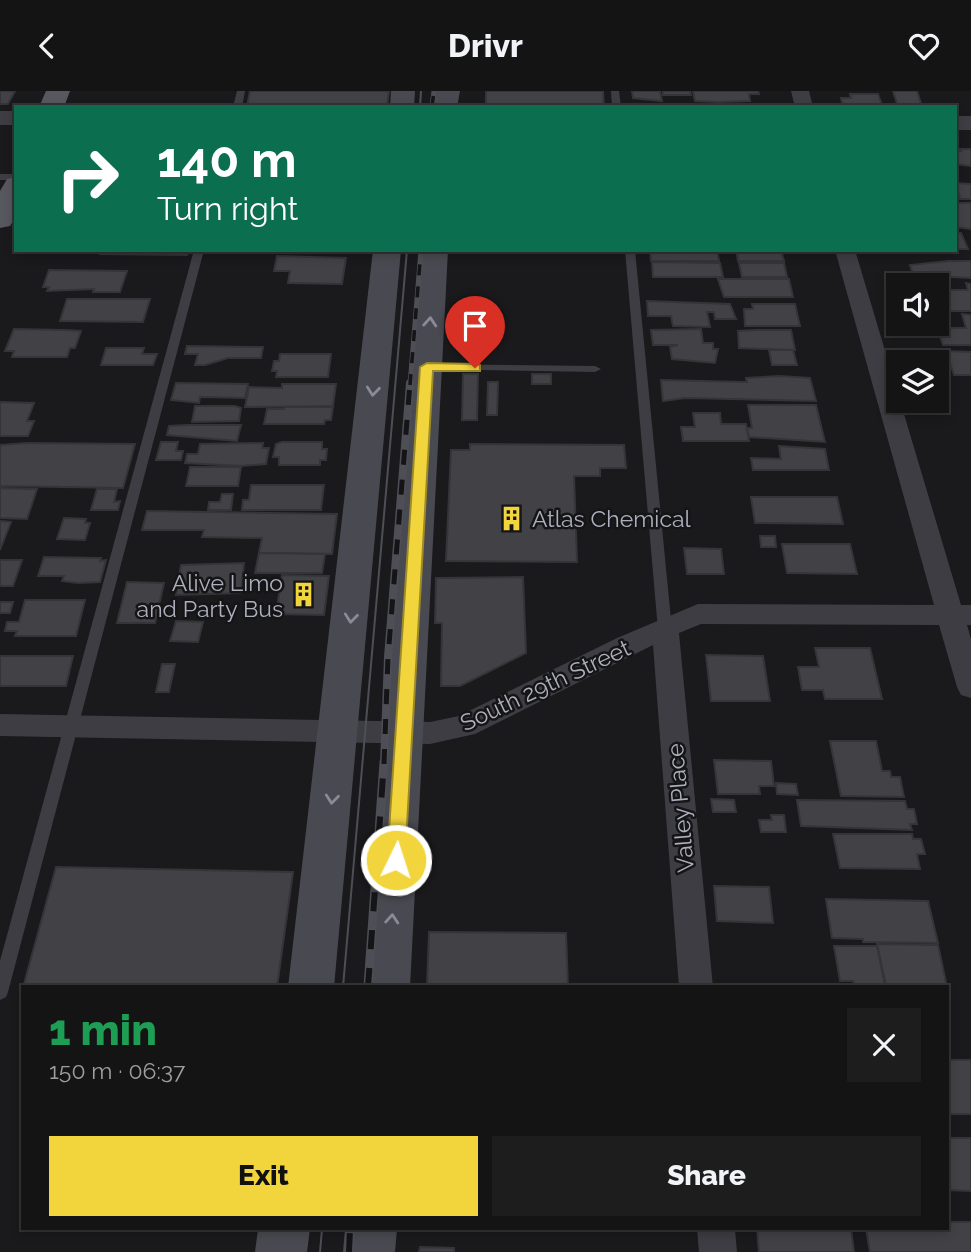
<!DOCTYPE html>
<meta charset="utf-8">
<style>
:root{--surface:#141415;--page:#1d1d1e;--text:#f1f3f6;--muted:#9d9ea0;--line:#333334;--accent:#f2d53d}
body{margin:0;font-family:Raleway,sans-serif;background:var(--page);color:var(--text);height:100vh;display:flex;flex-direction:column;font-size:26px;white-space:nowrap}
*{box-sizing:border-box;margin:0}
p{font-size:23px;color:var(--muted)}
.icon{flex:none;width:38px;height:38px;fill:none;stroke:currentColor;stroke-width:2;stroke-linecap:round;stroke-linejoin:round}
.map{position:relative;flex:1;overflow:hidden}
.side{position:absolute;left:21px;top:894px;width:928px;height:245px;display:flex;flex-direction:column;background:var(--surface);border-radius:0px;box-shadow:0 4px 10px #0003,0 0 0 2px var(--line)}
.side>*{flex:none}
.hud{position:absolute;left:14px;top:14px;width:943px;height:147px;border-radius:0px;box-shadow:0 4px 10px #0003,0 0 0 2px var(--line);background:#0b6e4f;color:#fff;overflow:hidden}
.tools{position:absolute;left:886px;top:182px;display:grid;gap:14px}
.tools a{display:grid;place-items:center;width:63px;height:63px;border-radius:0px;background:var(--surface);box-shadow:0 4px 10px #0003,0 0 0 2px var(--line);font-size:35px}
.pin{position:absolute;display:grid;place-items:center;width:60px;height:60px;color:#fff;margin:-72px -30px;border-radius:50% 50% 50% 0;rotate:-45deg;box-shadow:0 0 7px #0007}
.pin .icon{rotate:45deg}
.me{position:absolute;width:77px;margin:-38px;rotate:4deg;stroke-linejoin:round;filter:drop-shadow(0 0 5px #0008)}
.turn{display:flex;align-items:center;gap:24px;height:147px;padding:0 28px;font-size:32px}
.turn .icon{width:91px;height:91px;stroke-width:2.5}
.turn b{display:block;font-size:49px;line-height:60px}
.round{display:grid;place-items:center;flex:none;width:74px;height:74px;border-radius:0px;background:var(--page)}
.headline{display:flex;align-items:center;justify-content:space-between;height:119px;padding:0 28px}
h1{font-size:42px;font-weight:800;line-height:52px;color:#1e9e55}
.cta{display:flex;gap:14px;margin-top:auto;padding:14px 28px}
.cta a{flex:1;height:80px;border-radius:0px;background:var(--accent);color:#111;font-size:28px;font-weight:800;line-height:80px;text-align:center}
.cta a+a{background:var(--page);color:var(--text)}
header{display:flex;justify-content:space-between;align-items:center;height:91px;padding:0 28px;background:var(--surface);font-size:32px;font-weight:800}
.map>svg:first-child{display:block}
</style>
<header><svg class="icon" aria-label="back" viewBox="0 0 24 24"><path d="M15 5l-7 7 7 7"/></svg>Drivr<svg class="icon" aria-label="heart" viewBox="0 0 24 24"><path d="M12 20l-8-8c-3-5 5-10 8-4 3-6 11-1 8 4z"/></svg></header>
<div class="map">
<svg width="971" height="1161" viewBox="0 0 971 1161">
<rect width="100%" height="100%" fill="#1a1a1c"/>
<!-- building -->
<g fill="#424246" stroke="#353438" stroke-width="2">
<path d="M0,0H15L8,13H0Z"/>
<path d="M250,0H389L387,16L247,15Z"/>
<path d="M486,0H603L604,16H486Z"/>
<path d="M632,0H660L662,10L633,7Z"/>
<path d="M663,0H690L691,4H663Z"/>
<path d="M693,0H758L759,3H749L750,10L718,11L695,10Z"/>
<path d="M893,0H917L922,16H898Z"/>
<path d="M850,3H878L882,14L843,16L841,7H851Z"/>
<path d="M960,58H971V75L956,73V60H961Z"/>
<path d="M956,92L971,93V108H960Z"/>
<path d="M956,112H971V138L956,136Z"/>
<path d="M956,142H961L968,158H956Z"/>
<path d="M101,159H189L187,164L100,163Z"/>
<path d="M650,159H717L719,170H651Z"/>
<path d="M736,159H781L784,170H738Z"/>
<path d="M277,165L346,167L342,193L288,192L290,180H274Z"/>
<path d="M948,170H971V187L913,184L910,174Z"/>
<path d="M652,171L720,172L723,186H653Z"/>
<path d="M739,172H784L787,186H742Z"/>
<path d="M49,179L127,180L120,201H93L94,198L47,200L49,196H43Z"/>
<path d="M718,188H789L793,206H724Z"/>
<path d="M966,192L971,193V220H937L936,199H968Z"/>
<path d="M67,208H150L143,231L60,230Z"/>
<path d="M647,210L730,213L736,228H715L714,221H707L710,236L673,235L671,225H648Z"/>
<path d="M752,213H795L800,235H745L744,218H753Z"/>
<path d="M962,223L971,224V254H943L937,237H966Z"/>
<path d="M14,238L65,239L81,240L75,257H70L67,266H12L14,260H5Z"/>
<path d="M701,238L703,252H713V258H718L715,272L672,268L670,256L678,254H653L651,239Z"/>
<path d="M755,239H791L795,259L739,257L738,240Z"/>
<path d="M187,255L263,256L261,267H228L205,274H195L198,263H185Z"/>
<path d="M106,257H144L142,263H157L153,274H101Z"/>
<path d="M769,259H793L797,274H772Z"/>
<path d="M946,260L971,261V284H954Z"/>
<path d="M280,263H331L328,286H276L277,280H272L274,270H279Z"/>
<path d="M463,283H478L477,329H462Z"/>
<rect x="532" y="283" width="19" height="10"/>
<path d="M779,285L810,287L816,310L685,307L663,310L661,289L747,291L746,287Z"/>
<path d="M488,291H498L497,324H487Z"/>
<path d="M176,292L248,293L245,307L200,306L199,312L171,309Z"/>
<path d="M282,293H336L333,315L245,316L249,296L282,297Z"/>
<path d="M0,311L34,312L27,330H34L28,345H0Z"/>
<path d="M748,314H816L825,351L749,346L747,337H752Z"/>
<path d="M195,315H235L241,317L239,330L192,331Z"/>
<path d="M284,316H333L331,329H325L324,333H264L267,318H284Z"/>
<path d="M693,322H720L721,333H746L749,350H683L681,336H695Z"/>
<path d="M187,334H241L237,350L167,344L169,335Z"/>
<path d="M161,351H178L176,360H183L181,369H156Z"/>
<path d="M282,351H322V358H327L326,369H320V374H279V366H273L276,353Z"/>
<path d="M28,352L135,353L123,397L0,395V354Z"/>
<path d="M263,352L262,357H269L266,373L241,375L185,372L187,363H198L200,353Z"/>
<path d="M470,353L624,354L626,377H600V385H574L577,471L446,470L451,359H470Z"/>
<path d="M779,355L825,358L829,379H753L751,367L781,368Z"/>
<path d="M190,376H241L238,395H186Z"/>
<path d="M251,394H324L321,419H242L243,409H249Z"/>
<path d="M0,397L37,398L27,428L0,427Z"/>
<path d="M97,398H117L114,411L120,410L118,419H91Z"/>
<path d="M222,403H233L231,419H208L209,411H220Z"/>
<path d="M751,406H837L843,433L755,432Z"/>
<path d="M147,420L337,423L332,463L259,462L262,447L202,446L204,439H142Z"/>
<path d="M64,427L86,428L85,432H90L85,449L57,448Z"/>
<path d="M0,430L11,431L0,459Z"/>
<path d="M760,445H775L776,456H761Z"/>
<path d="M782,453H850L857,483L787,482Z"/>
<path d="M684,457L721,458L724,483H687Z"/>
<path d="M259,462L325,463L322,482H255Z"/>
<path d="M44,466L101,467L100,470L106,469L100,491L78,492L62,490L64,485H38Z"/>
<path d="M0,469H22L13,495H0Z"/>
<path d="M244,472L241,502L176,504L181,474Z"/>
<path d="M282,484L329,485L324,524L276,523Z"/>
<path d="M523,486L526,562L460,595H441L442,532H435L436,487Z"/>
<path d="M127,491L164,492L155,532H117Z"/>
<path d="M25,509H85L76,545H15L17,540H5L7,531H19Z"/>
<path d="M0,511H13L10,522H0Z"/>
<path d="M176,530L203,531L198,551L170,550Z"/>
<path d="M815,557H870L882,608H825L823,599H802L798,576H819Z"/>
<path d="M706,564L763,565L770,610H711Z"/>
<path d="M0,565H73L66,595H0Z"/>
<path d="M162,573H175L169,601H156Z"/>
<path d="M830,650H876L882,680H890L891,686H900L904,706L841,705Z"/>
<path d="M714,669L771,670L774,695H759L760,703H718Z"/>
<path d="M776,692L796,693L798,704L777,703Z"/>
<path d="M711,708L734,709L736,721H713Z"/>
<path d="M797,709L905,710L907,718H914L917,733H910L912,739L801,735Z"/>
<path d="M771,724H784L786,741H761L759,729H772Z"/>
<path d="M833,743H912L913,748H921L925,763H917L920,778L840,777Z"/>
<path d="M56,776L293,781L277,896L24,893Z"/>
<path d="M714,795L769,796L773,832L717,830Z"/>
<path d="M826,808L928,810L938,852L863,851V848L832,847Z"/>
<path d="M429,841L566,842L568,896H427Z"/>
<path d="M877,853L938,854L947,896L886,895Z"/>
<path d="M834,855H877L885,895L854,894L853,890H840Z"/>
<rect x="947" y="969" width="24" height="54"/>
<path d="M947,1047H971V1100L947,1099Z"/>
<path d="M947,1131H971V1161H870L866,1138H947Z"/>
<path d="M757,1138H851L854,1161H759Z"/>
<path d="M420,1156L454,1157V1161H419Z"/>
</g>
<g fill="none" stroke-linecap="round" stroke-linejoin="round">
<!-- service -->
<g fill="#3d3d43" fill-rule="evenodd">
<path d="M237,0H245L242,16H233Z"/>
<path d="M611,0H619L621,16H612Z"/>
<rect x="0" y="83" width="16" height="6"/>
<path d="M194,159H204L8,901L6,906L0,909V870Z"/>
<path d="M625,159H635L672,539L665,544L658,539Z"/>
<path d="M427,273L595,275L601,278L595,281L423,278L421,276Z"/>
</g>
<!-- minor -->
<g fill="#3d3d43" fill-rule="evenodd">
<path d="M791,0H809L813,16H795Z"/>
<path d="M835,159H855L961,514H971V534H967L971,548V607L961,604L957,596L939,534L701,533L679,542L713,896H679L653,554L475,643L430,653L0,645V623L430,631L459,625L617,547L698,513L934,514Z"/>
<path d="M697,1138H735L737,1161H699Z"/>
</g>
<!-- tertiary -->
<g fill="#3d3d43" fill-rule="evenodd">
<rect x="0" y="20" width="16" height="14"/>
<rect x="956" y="25" width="15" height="14"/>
</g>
<!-- secondary -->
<g fill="#494951" fill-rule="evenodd">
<path d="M391,0H415L414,16H390Z"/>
<path d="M436,0H460L457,16H433Z"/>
<path d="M373,159H401L334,896H288Z"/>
<path d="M420,159H448L410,896H364Z"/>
<path d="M258,1138H310L307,1161H255Z"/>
<path d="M345,1138H397L395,1161H343Z"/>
</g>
<!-- primary -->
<g fill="#575760" fill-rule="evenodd">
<path d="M46,0H70L64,16H39Z"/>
<path d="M16,86V125L10,135L0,137V100L7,88Z"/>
</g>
<!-- tram -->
<g stroke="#4e4e56" stroke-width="2">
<path d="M420,16L421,0"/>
<path d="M343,896L407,159"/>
<path d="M320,1161L322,1138"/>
</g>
<defs>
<g id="rail-far2">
<path d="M432,16L434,0"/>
<path d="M410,294L421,159"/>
</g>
<path id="rail-far1" d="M384,673L388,566L410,292"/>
<g id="rail">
<path d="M368,896L384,671"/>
<path d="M349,1161L350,1138"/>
</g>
</defs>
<!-- rail-far2 casing -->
<use href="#rail-far2" stroke="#4e4e56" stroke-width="5"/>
<!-- rail-far1 casing -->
<use href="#rail-far1" stroke="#4e4e56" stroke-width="8"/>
<!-- rail casing -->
<use href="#rail" stroke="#4e4e56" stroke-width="9"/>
<!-- rail-far2 -->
<use href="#rail-far2" stroke="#151517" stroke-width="3.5" stroke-dasharray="11" stroke-linecap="butt"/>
<!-- rail-far1 -->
<use href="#rail-far1" stroke="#151517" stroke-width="5" stroke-dasharray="15" stroke-linecap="butt"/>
<!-- rail -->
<use href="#rail" stroke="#151517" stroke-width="6" stroke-dasharray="19" stroke-linecap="butt"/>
</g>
<!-- one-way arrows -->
<defs><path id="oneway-chevron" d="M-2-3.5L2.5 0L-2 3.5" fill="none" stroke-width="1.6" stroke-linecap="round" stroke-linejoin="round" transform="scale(1.75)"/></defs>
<g stroke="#8a8b97">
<use href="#oneway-chevron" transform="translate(430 231) rotate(-86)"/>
<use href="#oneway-chevron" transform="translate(373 300) rotate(96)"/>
<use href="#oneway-chevron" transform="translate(351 527) rotate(96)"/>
<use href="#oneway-chevron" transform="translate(332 708) rotate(96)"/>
<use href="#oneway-chevron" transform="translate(392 828) rotate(-86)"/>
</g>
<!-- route -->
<path fill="#f2d53d" stroke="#9d8a28" stroke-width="2" d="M475,273L480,274V280H433L405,769L396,776L387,769L420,276L427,272Z"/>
<!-- icons -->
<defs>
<symbol id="building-bare" viewBox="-9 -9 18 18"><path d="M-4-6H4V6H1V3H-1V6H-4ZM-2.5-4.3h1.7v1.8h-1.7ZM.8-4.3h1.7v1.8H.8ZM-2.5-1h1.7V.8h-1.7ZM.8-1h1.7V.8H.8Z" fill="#f2d53d" stroke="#151517" stroke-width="2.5" paint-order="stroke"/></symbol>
</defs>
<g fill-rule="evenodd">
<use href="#building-bare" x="494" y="410" width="35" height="35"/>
<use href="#building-bare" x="286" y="486" width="35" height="35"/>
</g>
<g text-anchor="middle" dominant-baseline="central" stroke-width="5" stroke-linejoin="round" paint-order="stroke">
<!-- poi labels -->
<g font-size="23" fill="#adafbc" stroke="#151517" text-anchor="start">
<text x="532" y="427">Atlas Chemical</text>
<text x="283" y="491" text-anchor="end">Alive Limo<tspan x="283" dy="26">and Party Bus</tspan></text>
</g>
<!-- street labels -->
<g font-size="23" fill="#adafbc" stroke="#151517">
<text transform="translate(545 594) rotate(-25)">South 29th Street</text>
<text transform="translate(680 717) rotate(-95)">Valley Place</text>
</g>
</g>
</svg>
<div class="tools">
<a><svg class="icon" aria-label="sound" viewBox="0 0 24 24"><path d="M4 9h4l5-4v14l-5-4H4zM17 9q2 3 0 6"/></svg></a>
<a><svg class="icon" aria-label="layers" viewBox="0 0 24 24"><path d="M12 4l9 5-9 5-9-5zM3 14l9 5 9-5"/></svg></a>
</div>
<div class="pin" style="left:475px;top:277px;background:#d93025"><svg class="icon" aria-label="arrive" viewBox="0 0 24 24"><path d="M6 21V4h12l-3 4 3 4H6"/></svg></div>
<svg class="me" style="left:396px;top:769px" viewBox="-20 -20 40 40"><circle r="17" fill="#f2d53d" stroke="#fff" stroke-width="3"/><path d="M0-11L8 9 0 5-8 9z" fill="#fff"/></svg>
<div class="hud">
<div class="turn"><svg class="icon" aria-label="right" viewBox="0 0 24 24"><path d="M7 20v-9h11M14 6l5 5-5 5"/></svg><div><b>140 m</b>Turn right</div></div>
</div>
<section class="side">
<div class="headline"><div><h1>1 min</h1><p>150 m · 06:37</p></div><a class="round"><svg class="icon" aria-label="close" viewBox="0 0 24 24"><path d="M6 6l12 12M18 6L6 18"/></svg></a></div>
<div class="cta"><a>Exit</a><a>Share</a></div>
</section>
</div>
